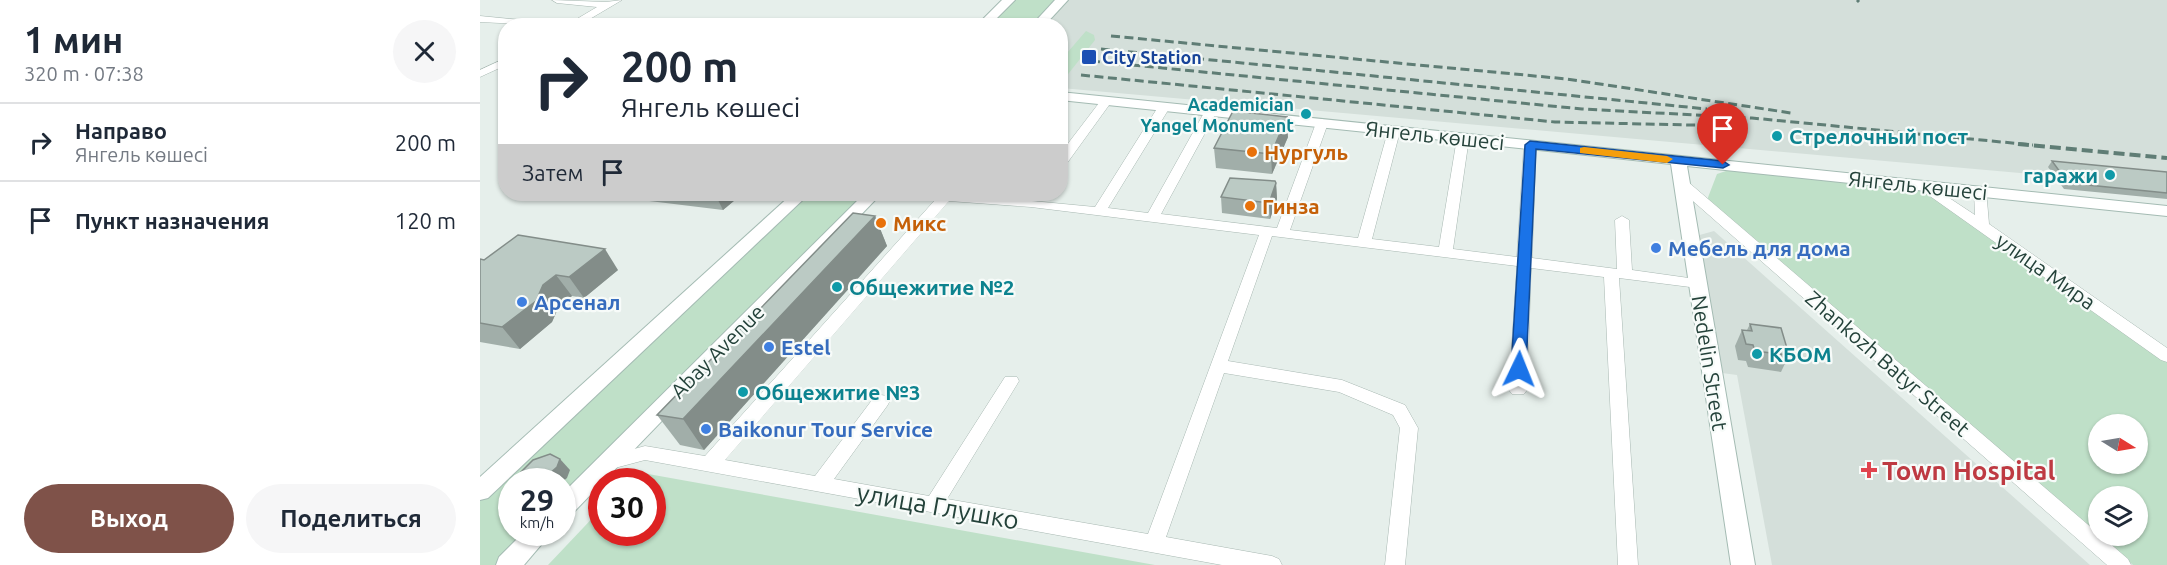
<!DOCTYPE html>
<html lang="ru">
<meta charset="utf-8">
<style>
:root{--surface:#fff;--page:#f6f6f7;--text:#1f2937;--muted:#747a83;--line:#e0e1e3;--accent:#7f5249}
body{margin:0;font-family:Ubuntu,sans-serif;background:var(--page);color:var(--text);height:100vh;display:flex;flex-direction:column;font-size:22px;white-space:nowrap}
*{box-sizing:border-box;margin:0}
p{font-size:20px;color:var(--muted)}
.icon{flex:none;width:33px;height:33px;fill:none;stroke:currentColor;stroke-width:2;stroke-linecap:round;stroke-linejoin:round}
.map{position:relative;flex:1;overflow:hidden}
.details{display:flex;flex-direction:column;background:var(--surface);width:480px}
.details>*{flex:none}
.guide{position:absolute;left:18px;top:18px;width:570px;height:183px;border-radius:24px;box-shadow:0 2px 4px #0004;background:#fff;color:var(--text);overflow:hidden}
.needle{width:39px;rotate:101deg}
.tools{position:absolute;left:1608px;top:414px;display:grid;gap:12px}
.tools a{display:grid;place-items:center;width:60px;height:60px;border-radius:50%;background:var(--surface);box-shadow:0 2px 4px #0004;font-size:30px}
.speed{position:absolute;left:18px;top:468px;display:flex;gap:12px;font-size:30px;font-weight:700;text-align:center}
.speed>*{display:grid;place-content:center;width:78px;height:78px;border-radius:50%;background:var(--surface);box-shadow:0 2px 4px #0004;line-height:1}
.speed small{font-size:15px;font-weight:400}
.speed .limit{border:9px solid #d22;background:#fff;color:#111}
.pin{position:absolute;display:grid;place-items:center;width:51px;height:51px;color:#fff;margin:-62px -26px;border-radius:50% 50% 50% 0;rotate:-45deg;box-shadow:0 0 6px #0007}
.pin .icon{rotate:45deg}
.me{position:absolute;width:66px;margin:-33px;rotate:2deg;stroke-linejoin:round;filter:drop-shadow(0 0 4px #0008)}
.turn{display:flex;align-items:center;gap:21px;height:126px;padding:0 24px;font-size:27px}
.turn .icon{width:78px;height:78px;stroke-width:2.5}
.turn b{display:block;font-size:42px;line-height:51px}
.then{display:flex;align-items:center;height:57px;padding:0 24px;background:#0003;gap:12px;font-size:22px}
.round{display:grid;place-items:center;flex:none;width:63px;height:63px;border-radius:32px;background:var(--page)}
.head{display:flex;align-items:center;justify-content:space-between;height:102px;padding:0 24px}
h1{font-size:36px;font-weight:700;line-height:45px}
.cta{display:flex;gap:12px;margin-top:auto;padding:12px 24px}
.cta a{flex:1;height:69px;border-radius:36px;background:var(--accent);color:#fff;font-size:24px;font-weight:700;line-height:69px;text-align:center}
.cta a+a{background:var(--page);color:var(--text)}
ul{padding:0;list-style:none}
li{display:flex;align-items:center;gap:18px;height:78px;padding:0 24px;border-top:2px solid var(--line)}
li div{flex:1}
li b{display:block;font-size:22px}
li em{font-style:normal}
main{display:flex;flex:1;min-height:0}
.map>svg:first-child{display:block}
</style>
<main>
<section class="details">
<div class="head"><div><h1>1 мин</h1><p>320 m · 07:38</p></div><a class="round"><svg class="icon" aria-label="close" viewBox="0 0 24 24"><path d="M6 6l12 12M18 6L6 18"/></svg></a></div>
<ul>
<li><svg class="icon" aria-label="right" viewBox="0 0 24 24"><path d="M7 20v-9h11M14 6l5 5-5 5"/></svg><div><b>Направо</b><p>Янгель көшесі</p></div><em>200 m</em></li>
<li><svg class="icon" aria-label="arrive" viewBox="0 0 24 24"><path d="M6 21V4h12l-3 4 3 4H6"/></svg><div><b>Пункт назначения</b></div><em>120 m</em></li>
</ul>
<div class="cta"><a>Выход</a><a>Поделиться</a></div>
</section>
<div class="map">
<svg width="1687" height="565" viewBox="0 0 1687 565">
<rect width="100%" height="100%" fill="#e6efeb"/>
<!-- built -->
<g fill="#d4dfda">
<path d="M566,0H1687V186L581,88L580,26H541Z"/>
<path d="M1234,231L1610,565H1292L1257,375L1242,373L1216,236Z"/>
</g>
<!-- green -->
<g fill="#bfe0c8" fill-rule="evenodd">
<path d="M533,0H578L553,25L506,26Z"/>
<path d="M606,31L614,35L615,40L585,78L581,77V60Z"/>
<path d="M1249,170L1443,191L1687,362V565H1653L1619,536H1658V496H1618V535L1227,200L1237,174ZM1618,424H1658V464H1618Z"/>
<path d="M326,194H388L83,501L82,482H32V532L52,533L19,565H0V498Z"/>
<path d="M157,472L675,565H68L121,509L122,532H172V482L147,481Z"/>
</g>
<g fill="none" stroke-linecap="round" stroke-linejoin="round">
<defs>
<g id="street">
<path d="M72,0L126,2L142,0L98,26H85L117,7L77,3Z"/>
<path d="M0,16L73,23L78,26L0,22Z"/>
<path d="M26,58V65L0,77V70Z"/>
<path d="M626,98L632,101L585,166L580,167V154L622,99Z"/>
<path d="M684,103L690,107L628,208L668,213L725,111L731,107L737,111L681,214L797,228L836,123L842,119L848,123L810,230L878,238L908,131L914,127L920,131L892,239L959,247L977,138L983,134L989,138L973,249L1037,257L1044,145L1050,141L1056,145L1052,258L1137,269L1135,220L1142,216L1149,220L1152,270L1223,280L1226,283L1223,286L1218,288L1139,278L1158,565H1138L1124,277L1051,268L1047,390L1044,394H1032L1029,390L1037,266L792,236L748,361L862,380L925,405L938,428L925,565H905L920,428L913,415L859,392L744,373L686,537L792,556L799,559L802,565H742L165,460L131,469L125,467L122,462L125,457L165,446L225,456L455,200L432,198L426,194H479L615,207L678,107ZM469,201L551,207L779,235L668,534L467,499L539,381L537,377H525L449,496L354,479L407,406L410,401L407,396L401,395L395,396L335,476L245,460Z"/>
<path d="M1202,180L1207,181L1648,559L1651,565H1627L1197,187L1195,184L1197,181Z"/>
<path d="M1445,182L1495,215L1494,192L1501,188L1506,189L1509,224L1687,348V362L1681,360L1440,189L1438,186L1440,183Z"/>
</g>
<g id="secondary">
<path d="M522,0H535L509,26H496Z"/>
<path d="M575,0H588L564,26H551Z"/>
<path d="M580,92L1687,206V216L1207,166L1275,565H1251L1191,164L580,100Z"/>
<path d="M312,194H329L8,498L0,500V477Z"/>
<path d="M384,194H401L90,516L82,519V494Z"/>
<path d="M44,532H72L44,565H16L19,557Z"/>
</g>
</defs>
<!-- street casing -->
<use href="#street" stroke="#a8b8b2" stroke-width="1"/>
<!-- secondary casing -->
<use href="#secondary" stroke="#a4bbb3" stroke-width="2"/>
<!-- street -->
<use href="#street" fill="#fff" fill-rule="evenodd"/>
<!-- secondary -->
<use href="#secondary" fill="#fff" fill-rule="evenodd"/>
<!-- rail-far1 -->
<g stroke="#5f7d75" stroke-width="3" stroke-dasharray="9 4.5" stroke-linecap="butt">
<path d="M1377,0L1379,2"/>
<path d="M631,36L1087,79L1311,113"/>
<path d="M621,49L1227,109"/>
<path d="M611,61L1102,109L1272,118L1553,145"/>
<path d="M601,75L1075,122L1255,126"/>
</g>
<!-- rail -->
<path stroke="#5f7d75" stroke-width="4" stroke-dasharray="11 5" stroke-linecap="butt" d="M1538,144L1687,158"/>
</g>
<!-- wall -->
<g fill="#a1aea9">
<path d="M808,137L792,174L736,168L734,148Z"/>
<path d="M1572,161L1687,172V199L1584,189L1568,167Z"/>
<path d="M796,183L797,199L790,219L742,213L741,197Z"/>
<path d="M112,194H260L261,195L243,210Z"/>
<path d="M395,216L407,246L224,450L200,445L177,415Z"/>
<path d="M0,259L138,270L104,298L92,296L79,306L72,322L40,349L0,342Z"/>
<path d="M1270,324L1309,355L1301,372L1268,367L1266,361L1258,360L1255,346L1262,330H1267Z"/>
</g>
<!-- shaded-wall -->
<g fill="#838d89">
<path d="M807,117L808,137L792,174L791,154Z"/>
<path d="M796,183L797,199L790,219L789,203Z"/>
<path d="M235,194H260L261,195L243,210Z"/>
<path d="M395,216L407,246L224,450L203,419Z"/>
<path d="M125,249L138,270L104,298L89,277Z"/>
<path d="M76,275L92,296L79,306L72,322L40,349L22,327L63,285Z"/>
<path d="M80,459L90,470L87,478L82,482L50,481Z"/>
</g>
<!-- building -->
<g fill="#bbcac4" stroke="#838d89" stroke-width="1.5">
<path d="M753,111L807,117L791,154L734,148Z"/>
<path d="M1572,161L1687,172V193L1588,183Z"/>
<path d="M750,178L795,181L796,183L789,203L741,197Z"/>
<path d="M373,213L395,216L203,419L177,415Z"/>
<path d="M38,235L125,249L89,277L76,275L63,285L56,301L22,327L0,323V259L4,260Z"/>
<path d="M1270,324L1301,328L1309,355L1275,351L1273,345L1266,344L1262,330L1272,331Z"/>
<path d="M70,454L80,459L77,467L68,475L50,481L42,479L41,472L53,460Z"/>
</g>
<!-- route -->
<path fill="#1a73e8" stroke="#114b97" stroke-width="1.5" d="M1050,141L1243,161L1249,165L1243,168L1056,149L1046,369L1039,374L1031,369L1045,145Z"/>
<!-- slow -->
<path fill="#f59e0b" d="M1104,147L1187,156L1193,159L1187,163L1100,153V148Z"/>
<!-- markers -->
<rect fill="#1a4fb4" stroke="#f7fbf9" stroke-width="2" x="601" y="49" width="16" height="16" rx="3"/>
<g fill="#0f9aa8" stroke="#f7fbf9" stroke-width="2">
<circle cx="826" cy="114" r="6"/>
<circle cx="1297" cy="136" r="6"/>
<circle cx="1630" cy="175" r="6"/>
<circle cx="357" cy="287" r="6"/>
<circle cx="1277" cy="354" r="6"/>
<circle cx="263" cy="392" r="6"/>
</g>
<g fill="#e8710a" stroke="#f7fbf9" stroke-width="2">
<circle cx="772" cy="152" r="6"/>
<circle cx="770" cy="206" r="6"/>
<circle cx="401" cy="223" r="6"/>
</g>
<g fill="#3f7fe0" stroke="#f7fbf9" stroke-width="2">
<circle cx="1176" cy="248" r="6"/>
<circle cx="42" cy="302" r="6"/>
<circle cx="289" cy="347" r="6"/>
<circle cx="226" cy="429" r="6"/>
</g>
<path fill="#e0444e" stroke="#f7fbf9" stroke-width="2" d="M1386 461h6v6h6v6h-6v6h-6v-6h-6v-6h6z"/>
<g text-anchor="middle" dominant-baseline="central" stroke-width="4.5" stroke-linejoin="round" paint-order="stroke">
<!-- far-transit labels -->
<g font-size="18" font-weight="bold" fill="#164399" stroke="#f7fbf9" text-anchor="start">
<text x="622" y="57">City Station</text>
</g>
<!-- far-culture labels -->
<g font-size="18" font-weight="bold" fill="#0d838f" stroke="#f7fbf9" text-anchor="end">
<text x="814" y="104">Academician<tspan x="814" dy="21">Yangel Monument</tspan></text>
</g>
<!-- street labels -->
<g font-size="21" fill="#24423a" stroke="#f7fbf9">
<text transform="translate(955 135) rotate(6)">Янгель көшесі</text>
<text transform="translate(1438 185) rotate(6)">Янгель көшесі</text>
<text transform="translate(1566 271) rotate(35)">улица Мира</text>
<text transform="translate(237 351) rotate(-45)">Abay Avenue</text>
<text transform="translate(1230 363) rotate(81)">Nedelin Street</text>
<text transform="translate(1408 363) rotate(41)">Zhankozh Batyr Street</text>
</g>
<!-- culture labels -->
<g font-size="21" font-weight="bold" fill="#0d838f" stroke="#f7fbf9" text-anchor="start">
<text x="1309" y="136">Стрелочный пост</text>
<text x="1618" y="175" text-anchor="end">гаражи</text>
<text x="369" y="287">Общежитие №2</text>
<text x="1289" y="354">КБОМ</text>
<text x="275" y="392">Общежитие №3</text>
</g>
<!-- food labels -->
<g font-size="21" font-weight="bold" fill="#c56008" stroke="#f7fbf9" text-anchor="start">
<text x="784" y="152">Нургуль</text>
<text x="782" y="206">Гинза</text>
<text x="413" y="223">Микс</text>
</g>
<!-- shop labels -->
<g font-size="21" font-weight="bold" fill="#366cbe" stroke="#f7fbf9" text-anchor="start">
<text x="1188" y="248">Мебель для дома</text>
<text x="54" y="302">Арсенал</text>
<text x="301" y="347">Estel</text>
<text x="238" y="429">Baikonur Tour Service</text>
</g>
<!-- near-health labels -->
<g font-size="26" font-weight="bold" fill="#be3a42" stroke="#f7fbf9" text-anchor="start">
<text x="1402" y="470">Town Hospital</text>
</g>
<!-- near-street labels -->
<g font-size="26" fill="#24423a" stroke="#f7fbf9">
<text transform="translate(458 506) rotate(10)">улица Глушко</text>
</g>
</g>
</svg>
<div class="tools">
<a><svg class="needle" viewBox="-14 -14 28 28"><path d="M0-13l5 13h-10z" fill="#e53935"/><path d="M0 13l5-13h-10z" fill="#747a83"/></svg></a>
<a><svg class="icon" aria-label="layers" viewBox="0 0 24 24"><path d="M12 4l9 5-9 5-9-5zM3 14l9 5 9-5"/></svg></a>
</div>
<div class="speed"><div>29<small>km/h</small></div><div class="limit">30</div></div>
<div class="pin" style="left:1243px;top:165px;background:#d93025"><svg class="icon" aria-label="arrive" viewBox="0 0 24 24"><path d="M6 21V4h12l-3 4 3 4H6"/></svg></div>
<svg class="me" style="left:1039px;top:369px" viewBox="-20 -20 40 40"><path d="M0-17L14 15 0 8-14 15z" fill="#1a73e8" stroke="#fff" stroke-width="4"/></svg>
<div class="guide">
<div class="turn"><svg class="icon" aria-label="right" viewBox="0 0 24 24"><path d="M7 20v-9h11M14 6l5 5-5 5"/></svg><div><b>200 m</b>Янгель көшесі</div></div>
<div class="then">Затем<svg class="icon" aria-label="arrive" viewBox="0 0 24 24"><path d="M6 21V4h12l-3 4 3 4H6"/></svg></div>
</div>
</div>
</main>
